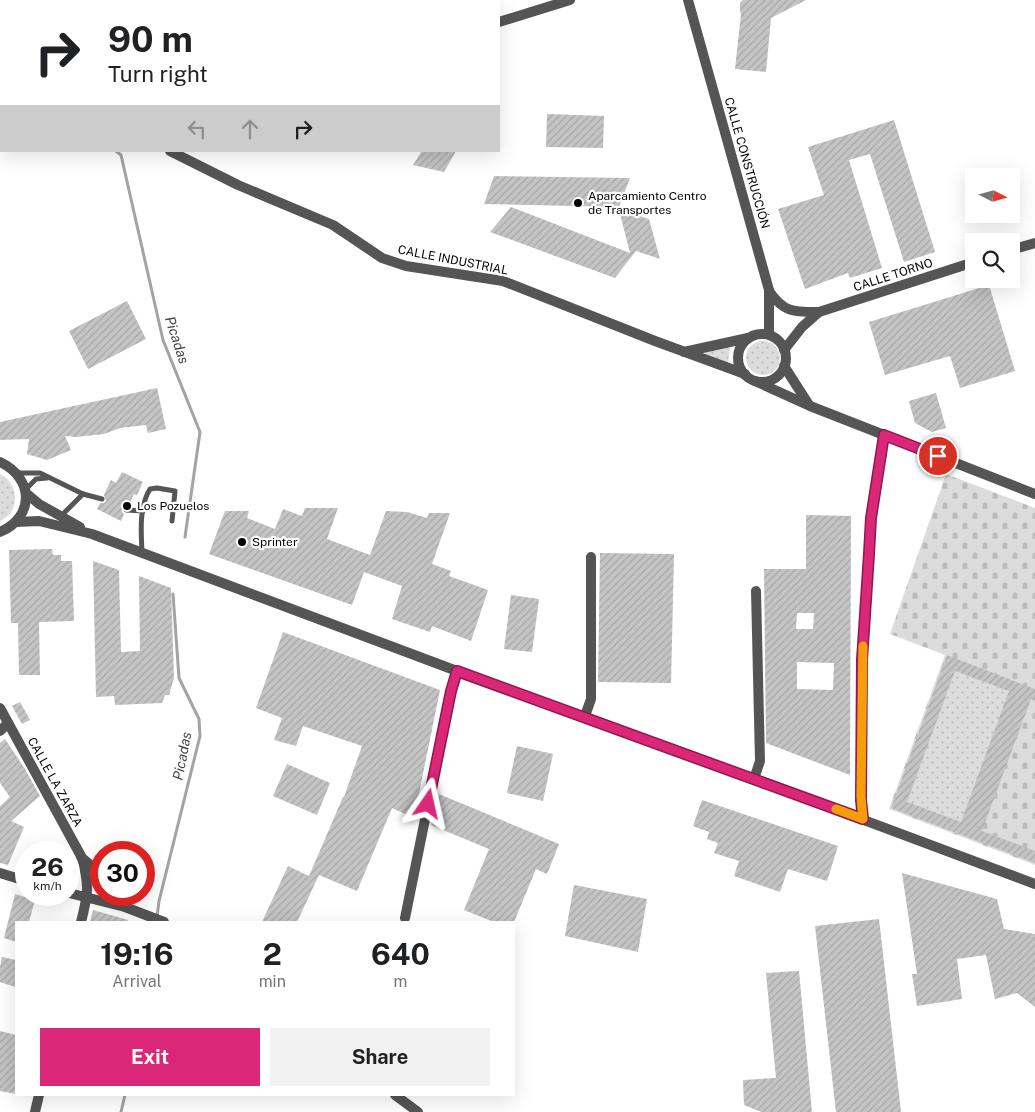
<!DOCTYPE html>
<meta charset="utf-8">
<style>
:root{--surface:#fff;--page:#f2f2f2;--text:#202124;--muted:#757577;--accent:#db2777}
body{margin:0;font-family:"Public Sans",sans-serif;background:var(--page);color:var(--text);height:100vh;display:flex;flex-direction:column;font-size:19px;white-space:nowrap}
*{box-sizing:border-box;margin:0}
p{font-size:16px;color:var(--muted)}
.icon{flex:none;width:28px;height:28px;fill:none;stroke:currentColor;stroke-width:2;stroke-linecap:round;stroke-linejoin:round}
.map{position:relative;flex:1;overflow:hidden}
.sheet{position:absolute;left:15px;top:921px;width:500px;height:175px;display:flex;flex-direction:column;background:var(--surface);border-radius:0px;box-shadow:0 5px 20px #0002}
.sheet>*{flex:none}
.top-card{position:absolute;left:0px;top:0px;width:500px;height:152px;box-shadow:0 5px 20px #0002;background:#fff;color:var(--text);overflow:hidden}
.needle{width:32px;rotate:96deg}
.buttons{position:absolute;left:965px;top:168px;display:grid;gap:10px}
.buttons a{display:grid;place-items:center;width:55px;height:55px;border-radius:0px;background:var(--surface);box-shadow:0 5px 20px #0002;font-size:25px}
.speed{position:absolute;left:15px;top:841px;display:flex;gap:10px;font-size:25px;font-weight:700;text-align:center}
.speed>*{display:grid;place-content:center;width:65px;height:65px;border-radius:50%;background:var(--surface);box-shadow:0 5px 20px #0002;line-height:1}
.speed small{font-size:12px;font-weight:400}
.speed .limit{border:8px solid #d22;background:#fff;color:#111}
.pin{position:absolute;display:grid;place-items:center;width:42px;height:42px;color:#fff;margin:-21px;border:2px solid #fff;border-radius:50%;box-shadow:0 1px 5px #0007}
.me{position:absolute;width:55px;margin:-28px;rotate:11deg;stroke-linejoin:round;filter:drop-shadow(0 0 4px #0008)}
.turn{display:flex;align-items:center;gap:18px;height:105px;padding:0 25px;font-size:22px}
.turn .icon{width:65px;height:65px;stroke-width:2.5}
.turn b{display:block;font-size:35px;line-height:42px}
.lanes{display:flex;align-items:center;height:48px;padding:0 25px;background:#0003;justify-content:center;gap:25px;direction:ltr}
.lanes .off{opacity:.35}
.eta{display:flex;justify-content:space-evenly;align-items:center;height:85px;text-align:center}
.eta b{font-size:30px;font-weight:700;line-height:35px}
.cta{display:flex;gap:10px;margin-top:auto;padding:10px 25px}
.cta a{flex:1;height:58px;border-radius:0px;background:var(--accent);color:#fff;font-size:20px;font-weight:700;line-height:58px;text-align:center}
.cta a+a{background:var(--page);color:var(--text)}
.map>svg:first-child{display:block}
</style>
<div class="map">
<svg width="1035" height="1112" viewBox="0 0 1035 1112">
<defs>
<pattern id="cemetery-stones" width="16" height="16" patternUnits="userSpaceOnUse" patternTransform="scale(1.25)"><rect width="16" height="16" fill="#dcdcdc"/><path d="M2 7V4a2 2 0 0 1 4 0v3zM10 15v-3a2 2 0 0 1 4 0v3z" fill="#bbb"/></pattern>
<pattern id="garden-dots" width="8" height="8" patternUnits="userSpaceOnUse" patternTransform="scale(1.25)"><rect width="8" height="8" fill="#dcdcdc"/><path d="M2 2h.1M6 6h.1" fill="none" stroke="#bbb" stroke-width="1.8" stroke-linecap="round"/></pattern>
<pattern id="building-hatch" width="6" height="6" patternUnits="userSpaceOnUse" patternTransform="scale(1.25)"><rect width="6" height="6" fill="#c4c4c4"/><path d="M-1 1l2-2M0 6l6-6M5 7l2-2" fill="none" stroke="#a7a7a7"/></pattern>
</defs>
<rect width="100%" height="100%" fill="#fff"/>
<!-- cemetery -->
<path fill="url(#cemetery-stones)" d="M946,474L1035,508V865L889,809L945,655L890,634Z"/>
<!-- garden -->
<g fill="url(#garden-dots)">
<circle cx="763" cy="358" r="17"/>
<path d="M728,345L730,348L728,363L726,364L705,355L706,350Z"/>
<path d="M0,474C19,483 21,512 0,521Z"/>
<path d="M955,671L1009,691L961,822L907,802Z"/>
</g>
<g fill="none" stroke-linecap="round" stroke-linejoin="round">
<!-- stream -->
<g stroke="#a3a3a3" stroke-width="3">
<path d="M0,12L1,14"/>
<path d="M116,151L121,155L163,340L200,432L185,537"/>
<path d="M157,917L159,901L200,736L199,719L179,678L173,594"/>
<path d="M121,1112L125,1095"/>
</g>
</g>
<!-- building -->
<g fill="url(#building-hatch)" fill-rule="evenodd">
<path d="M743,0H806L771,18L766,72L735,69L741,14L740,11V3Z"/>
<path d="M547,114L604,116L603,148L546,147Z"/>
<path d="M894,120L935,252L904,262L870,154L849,160L882,268L850,278L848,273L805,289L778,209L824,195L808,147Z"/>
<path d="M422,151H456L444,172L413,165Z"/>
<path d="M494,176L630,178L619,207L484,204Z"/>
<path d="M511,207L630,253L619,210L649,219L660,259L636,251L615,278L490,232Z"/>
<path d="M989,285L1015,371L960,388L950,356L885,375L869,322Z"/>
<path d="M127,301L146,339L88,369L69,331Z"/>
<path d="M157,388L166,429L148,433L146,425L120,428L104,434L76,437L65,436L71,450L47,460L27,454L29,439L0,440V422Z"/>
<path d="M936,393L946,428L932,432L915,423L909,401Z"/>
<path d="M122,472L143,482L137,495L134,494L128,506L122,508V512L124,514L121,521L97,509L100,503H104L106,501L104,495L111,480L116,483Z"/>
<path d="M305,508H338L327,539L370,555L386,511L407,512L427,518L429,513H450L432,564L451,571L449,576L488,590L471,641L432,626L430,632L392,619L402,586L364,572L352,605L209,554L225,511H249L247,518L275,529L283,509L302,516Z"/>
<path d="M806,515L851,516L850,775L766,743L764,569H806ZM797,613H814L813,629H796ZM797,662L834,663L833,690L797,689Z"/>
<path d="M52,549L53,555H61V561H72L74,621L39,622L40,675H19L18,623H11L9,550Z"/>
<path d="M600,553L674,554L671,683L598,682Z"/>
<path d="M93,561L119,570L121,652L140,651L139,576L171,588L174,678L169,695H165L162,703L115,705L114,696L96,697Z"/>
<path d="M511,595L539,599L532,652L504,649Z"/>
<path d="M283,632L440,690L414,818L392,808L357,891L319,875L297,922H262L288,866L309,876L343,797H344L362,746L303,726L296,746L274,740L282,718L256,708Z"/>
<path d="M947,655L1035,689V701L1031,699L982,831L1035,851V863L891,808ZM955,671L1009,691L961,822L907,802Z"/>
<path d="M20,702L30,720L22,724L12,706Z"/>
<path d="M5,739L25,769L40,796L11,821L24,827L8,865L0,863V806L10,797L0,783V743Z"/>
<path d="M517,746L553,754L543,801L507,793Z"/>
<path d="M287,764L330,783L317,815L273,796Z"/>
<path d="M439,794L559,844L547,874L536,869L514,922H494L464,910L489,849L431,825Z"/>
<path d="M702,800L838,846L827,881L788,869L780,892L734,876L739,861L714,853L718,843L707,839L709,832L693,826Z"/>
<path d="M902,873L997,899L1004,929L1035,934V1007L1017,993L995,999L986,955L957,959L962,999L917,1006L912,974H917Z"/>
<path d="M574,885L647,899L638,952L565,936Z"/>
<path d="M15,894L35,900L29,922H16V942L4,938Z"/>
<path d="M93,910L128,920L127,922H90Z"/>
<path d="M879,919L901,1112H836L815,926Z"/>
<path d="M2,957L16,960L15,987L0,982V967Z"/>
<path d="M799,971L812,1112H761L744,1105L743,1080L776,1078L766,973Z"/>
<path d="M0,1031L16,1035V1094L0,1091Z"/>
</g>
<g fill="none" stroke-linecap="round" stroke-linejoin="round">
<!-- service -->
<g stroke="#555" stroke-width="5">
<path d="M18,473H40L83,494L102,499"/>
<path d="M25,490L36,479L47,478"/>
<path d="M126,510L143,511"/>
<path d="M61,516L83,494"/>
<path d="M142,552C141,531 139,507 150,489L157,488L175,491L172,521"/>
</g>
<!-- minor -->
<g stroke="#555" stroke-width="10">
<path d="M50,0L51,1"/>
<path d="M688,0L769,290V334"/>
<path d="M195,1L199,0"/>
<path d="M499,22L570,0"/>
<path d="M170,151L238,185L333,225L382,258L406,266L503,281L655,341L745,374"/>
<path d="M1011,250L1035,243"/>
<path d="M769,291C784,313 794,312 819,312L974,262"/>
<circle cx="762" cy="358" r="24"/>
<path d="M784,350L802,327L819,312"/>
<path d="M684,352L748,338"/>
<path d="M784,366L809,405"/>
<path d="M755,381L810,406L1035,494"/>
<path d="M0,462C34,478 35,517 0,532"/>
<path d="M26,493L39,504L80,527"/>
<path d="M16,522L39,521L92,534L457,671L754,779L1035,884"/>
<path d="M0,708L81,856C90,884 88,895 81,922"/>
<path d="M585,716L591,699V557"/>
<path d="M0,731L8,723"/>
<path d="M754,779L760,761L756,591"/>
<path d="M863,819L861,800L862,661L871,518L884,435"/>
<path d="M81,857L101,874"/>
<path d="M0,873L26,881"/>
<path d="M69,893L125,907L164,922"/>
<path d="M119,895L125,907"/>
<path d="M405,918L451,691L457,671"/>
<path d="M395,1095L418,1112"/>
<path d="M35,1112L39,1095"/>
</g>
</g>
<g fill="none" stroke-linecap="round" stroke-linejoin="round">
<defs>
<path id="route" d="M428,804L451,691L457,671L863,819L861,800L862,660L869,554L871,518L884,435L938,456"/>
</defs>
<!-- route casing -->
<use href="#route" stroke="#8e194d" stroke-width="12"/>
<!-- route -->
<use href="#route" stroke="#db2777" stroke-width="9"/>
<!-- slow -->
<path stroke="#f59e0b" stroke-width="9" d="M836,809L863,819L861,796L863,646"/>
</g>
<!-- markers -->
<g fill="#000" stroke="#fff" stroke-width="2">
<circle cx="578" cy="203" r="5"/>
<circle cx="127" cy="506" r="5"/>
<circle cx="242" cy="542" r="5"/>
</g>
<g text-anchor="middle" dominant-baseline="central" stroke-width="4.5" stroke-linejoin="round" paint-order="stroke">
<!-- street labels -->
<g font-size="12" fill="#000" stroke="#fff">
<text transform="translate(747 163) rotate(74)">CALLE CONSTRUCCIÓN</text>
<text transform="translate(453 260) rotate(11)">CALLE INDUSTRIAL</text>
<text transform="translate(893 275) rotate(-18)">CALLE TORNO</text>
<text transform="translate(55 782) rotate(61)">CALLE LA ZARZA</text>
</g>
<!-- poi labels -->
<g font-size="12" fill="#000" stroke="#fff" text-anchor="start">
<text x="588" y="196">Aparcamiento Centro<tspan x="588" dy="14">de Transportes</tspan></text>
<text x="137" y="506">Los Pozuelos</text>
<text x="252" y="542">Sprinter</text>
</g>
<!-- water labels -->
<g font-size="14" font-style="italic" fill="#444" stroke="#fff">
<text transform="translate(177 340) rotate(72)">Picadas</text>
<text transform="translate(182 756) rotate(-79)">Picadas</text>
</g>
</g>
</svg>
<div class="buttons">
<a><svg class="needle" viewBox="-14 -14 28 28"><path d="M0-13l5 13h-10z" fill="#e53935"/><path d="M0 13l5-13h-10z" fill="#757577"/></svg></a>
<a><svg class="icon" aria-label="search" viewBox="0 0 24 24"><circle cx="10" cy="10" r="6"/><path d="M15 15l6 6"/></svg></a>
</div>
<div class="speed"><div>26<small>km/h</small></div><div class="limit">30</div></div>
<div class="pin" style="left:938px;top:456px;background:#d93025"><svg class="icon" aria-label="arrive" viewBox="0 0 24 24"><path d="M6 21V4h12l-3 4 3 4H6"/></svg></div>
<svg class="me" style="left:428px;top:804px" viewBox="-20 -20 40 40"><path d="M0-17L14 15 0 8-14 15z" fill="#db2777" stroke="#fff" stroke-width="4"/></svg>
<div class="top-card">
<div class="turn"><svg class="icon" aria-label="right" viewBox="0 0 24 24"><path d="M7 20v-9h11M14 6l5 5-5 5"/></svg><div><b>90 m</b>Turn right</div></div>
<div class="lanes"><svg class="icon off" aria-label="left" viewBox="0 0 24 24"><path d="M17 20v-9H6M10 6l-5 5 5 5"/></svg><svg class="icon off" aria-label="ahead" viewBox="0 0 24 24"><path d="M12 20V5M6 11l6-6 6 6"/></svg><svg class="icon" aria-label="right" viewBox="0 0 24 24"><path d="M7 20v-9h11M14 6l5 5-5 5"/></svg></div>
</div>
<section class="sheet">
<div class="eta">
<div><b>19:16</b><p>Arrival</p></div>
<div><b>2</b><p>min</p></div>
<div><b>640</b><p>m</p></div>
</div>
<div class="cta"><a>Exit</a><a>Share</a></div>
</section>
</div>
